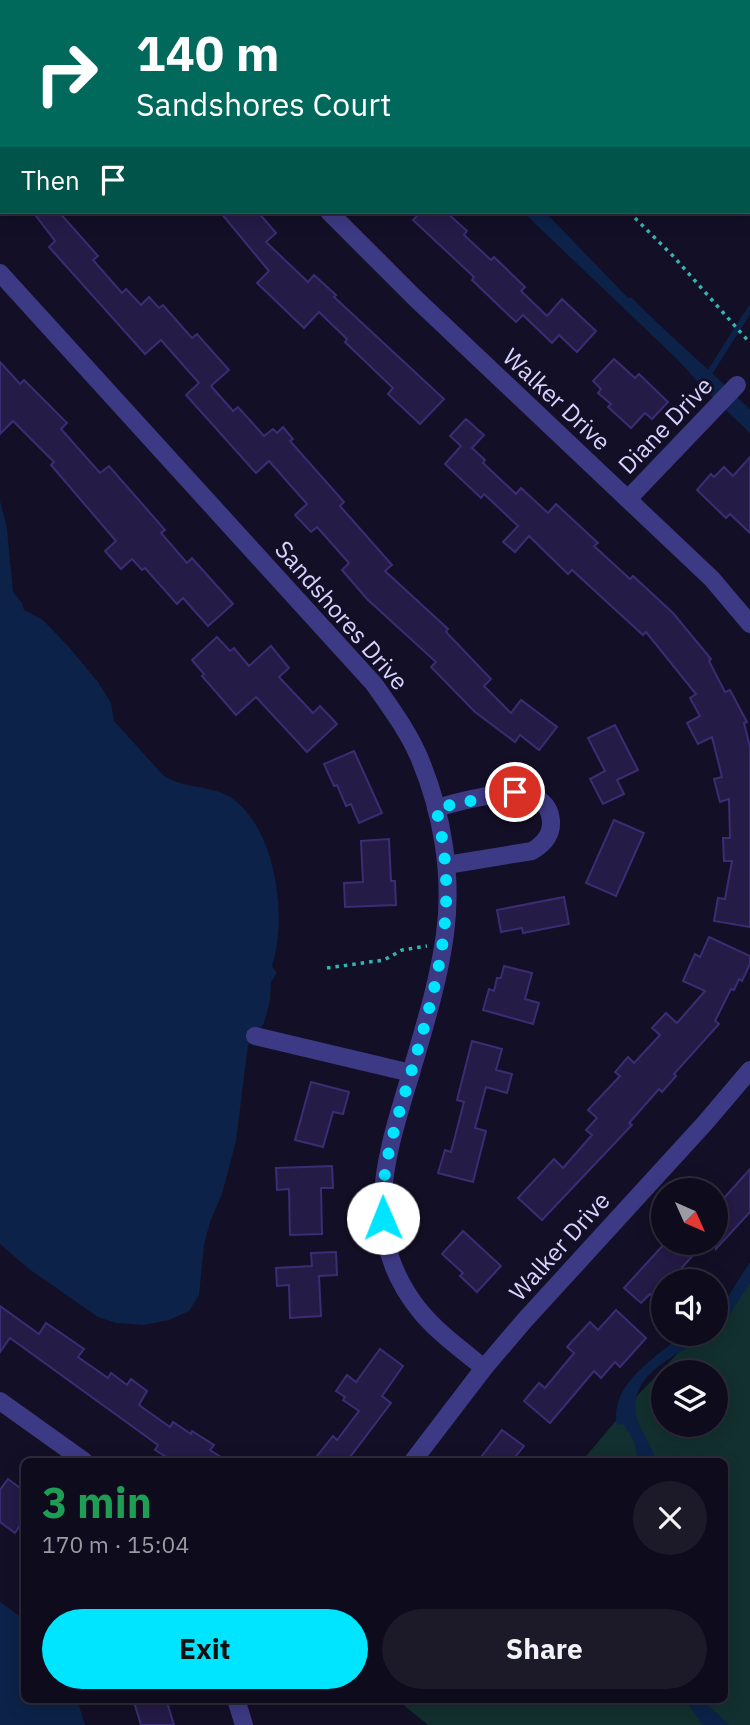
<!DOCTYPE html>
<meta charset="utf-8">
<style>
:root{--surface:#0e0b1c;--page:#1c1929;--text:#f1f3f6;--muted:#9b9ba3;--line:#2e2b3b;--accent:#00e5ff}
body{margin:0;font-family:"IBM Plex Sans",sans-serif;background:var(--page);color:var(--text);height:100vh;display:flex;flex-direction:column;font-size:26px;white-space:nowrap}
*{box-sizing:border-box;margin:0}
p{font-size:23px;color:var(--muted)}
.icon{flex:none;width:38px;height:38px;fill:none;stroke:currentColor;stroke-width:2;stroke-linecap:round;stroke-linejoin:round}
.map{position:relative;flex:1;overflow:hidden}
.drawer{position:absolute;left:21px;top:1458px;width:707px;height:245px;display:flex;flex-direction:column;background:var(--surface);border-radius:10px;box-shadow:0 4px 18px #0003,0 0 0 2px var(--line)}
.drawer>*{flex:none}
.top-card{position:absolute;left:0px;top:0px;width:751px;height:214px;box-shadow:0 4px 18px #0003,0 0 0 2px var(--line);background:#00695c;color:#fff;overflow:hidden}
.needle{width:46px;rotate:135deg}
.tools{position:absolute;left:651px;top:1178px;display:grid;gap:14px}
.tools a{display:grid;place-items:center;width:77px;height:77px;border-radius:50%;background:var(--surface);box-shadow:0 4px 18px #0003,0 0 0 2px var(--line);font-size:35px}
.pin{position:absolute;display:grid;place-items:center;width:60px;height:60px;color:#fff;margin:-30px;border:4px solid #fff;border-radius:50%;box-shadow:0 2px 7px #0007}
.me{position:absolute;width:77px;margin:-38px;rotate:359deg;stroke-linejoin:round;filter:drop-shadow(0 0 5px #0008)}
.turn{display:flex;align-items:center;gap:24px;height:147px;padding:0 21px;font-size:32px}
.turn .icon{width:91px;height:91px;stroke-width:2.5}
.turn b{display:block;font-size:49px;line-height:60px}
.then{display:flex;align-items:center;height:66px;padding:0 21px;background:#0003;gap:14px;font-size:26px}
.round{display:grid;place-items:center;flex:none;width:74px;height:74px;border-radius:37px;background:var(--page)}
.overview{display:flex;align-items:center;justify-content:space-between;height:119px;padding:0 21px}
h1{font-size:42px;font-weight:700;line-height:52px;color:#1e9e55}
.action{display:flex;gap:14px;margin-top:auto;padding:14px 21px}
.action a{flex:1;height:80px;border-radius:42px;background:var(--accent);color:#111;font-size:28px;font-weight:700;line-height:80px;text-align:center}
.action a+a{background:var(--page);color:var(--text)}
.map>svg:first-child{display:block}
</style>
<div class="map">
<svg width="750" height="1725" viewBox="0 0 750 1725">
<rect width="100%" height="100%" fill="#130f26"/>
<!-- green -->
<path fill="#12302f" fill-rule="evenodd" d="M750,1276V1725H428L396,1699H724V1461H582L635,1398L696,1334H716V1313ZM663,1372H716V1424H663Z"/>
<!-- water -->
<g fill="#0c2248">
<path d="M523,212H545L628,298H632C670,337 712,371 750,410V433L709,394L678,360Z"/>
<path d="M0,501L7,529L13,592L22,603L24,610L43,620L68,646L98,682L111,703L114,721L163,775C182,789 212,785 230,797C276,827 288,917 272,966L277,973L271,982L270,1001L264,1023L248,1045L236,1141L222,1194L210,1222L204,1245L199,1295L189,1311L169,1320L144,1325L116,1323L98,1317L29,1269L0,1244Z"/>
<path d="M750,1262V1283L725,1322L716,1330V1315Z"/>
<path d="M683,1334H710C680,1355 623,1373 638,1422C643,1436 653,1446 655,1461H638L634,1441L623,1424L617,1425C610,1391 642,1367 666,1348C672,1343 677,1337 683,1334Z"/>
<path d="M0,1602L24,1619V1699H77L85,1725H0Z"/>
<path d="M684,1699H702L729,1725H703Z"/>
</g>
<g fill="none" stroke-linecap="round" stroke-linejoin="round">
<!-- stream -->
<path stroke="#0c2248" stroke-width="6" d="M710,372L750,309"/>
</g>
<!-- building -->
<g fill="#241b47" stroke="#3b2d73" stroke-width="2">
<path d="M33,212H59L98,256L93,260L122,293L126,289L141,305L149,297L159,308L163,305L192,338L197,334L229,370L211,386L233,411L238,407L264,436L273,429L277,433L283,427L293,439L290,441L344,502L340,506L392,565L385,571L448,629L446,632L491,679L484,686L511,713L521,700L557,727L539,750L520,735L515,742L475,712L431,667L436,662L367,599L342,570L349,563L317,527L311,532L295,515L307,504L269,461L256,473L186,395L199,383L161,340L145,354L49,247L55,241Z"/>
<path d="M220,212H258L276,233L266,242L308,282L314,275L336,295L334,297L444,399L420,424L388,394L393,388L345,342L347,339L319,312L304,328L257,283L269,271Z"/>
<path d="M421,212H446L467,231L464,235L491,260L494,257L525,287L521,291L547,316L562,299L596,331L577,352L559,335L552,343L523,315L516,322L472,280L474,277L413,220Z"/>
<path d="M614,359L635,378L639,374L668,402L652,419L645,413L631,428L608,407L611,404L598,393L601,389L593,381Z"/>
<path d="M0,362L20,384L24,380L67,423L61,429L100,473L109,466L165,530L161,533L187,563L192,558L233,604L208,626L183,598L177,604L145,568L142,570L132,559L121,569L105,551L116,541L51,465L54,462L13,421L0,434Z"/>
<path d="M466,419L484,435L472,448L485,460L483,463L516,494L521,488L548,513L556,504L598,543L594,546L630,579L633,576L673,613L711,659L709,661L725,692L730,690L747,722L744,723L750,747V927L714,921L718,898L725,899L732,861H724L723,838H730L729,799L720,802L714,779L722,777L712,737L698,744L687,723L700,716L690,698L696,694L646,632L643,635L572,570L568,574L529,536L515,552L503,542L518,526L484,494L481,498L445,464L461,446L450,436Z"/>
<path d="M750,457V533L730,514L726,518L697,490L711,474L714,477L724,467L733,476Z"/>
<path d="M217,637L230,651L234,648L249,666L271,646L289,668L279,677L313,713L320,706L337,724L307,752L256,697L236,715L202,676L204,674L192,660Z"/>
<path d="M615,725L638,770L617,780L624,794L603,804L590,779L605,771L588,738Z"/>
<path d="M354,751L382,813L359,823L351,804L346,806L337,785L334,786L324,764Z"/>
<path d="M614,820L644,833L616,896L586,883Z"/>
<path d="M389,839L391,881H395L396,905L345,907L344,883L363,882L361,841Z"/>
<path d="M564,897L569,924L523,933L522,928L501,932L497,910Z"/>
<path d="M709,937L750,956V964L742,981L739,979L734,990L731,989L715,1021L719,1024L674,1074L676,1076L662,1092L659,1089L629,1123L632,1125L542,1220L518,1198L554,1159L563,1168L592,1135L586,1130L597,1118L588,1110L620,1076L615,1072L628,1057L634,1063L660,1035L652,1028L666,1013L677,1023L705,991L683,981L695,954L700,957Z"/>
<path d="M504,966L532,973L525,999L539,1003L533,1024L483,1010L489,989L494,991L497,978H501Z"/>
<path d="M472,1041L502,1049L496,1070L512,1074L507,1093L486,1087L475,1128L486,1131L473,1182L438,1173L445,1150L451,1152L464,1102L457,1100Z"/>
<path d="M311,1082L349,1092L343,1114L333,1112L323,1147L295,1140Z"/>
<path d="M332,1166L333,1188H321L322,1234L290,1235L289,1189L277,1190L276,1168Z"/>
<path d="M750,1169V1212L716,1249V1207Z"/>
<path d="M463,1231L501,1266L477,1292L460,1276L463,1273L442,1254Z"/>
<path d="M666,1242H705L670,1281H663V1306L650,1294L641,1303L624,1288Z"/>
<path d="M336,1252L337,1275L319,1276L321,1316L290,1318L289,1285L277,1286L276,1268L312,1266L311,1253Z"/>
<path d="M0,1306L39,1334L46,1323L84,1349L78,1357L108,1378L111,1373L127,1385L131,1379L147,1391L139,1405L170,1427L173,1422L191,1434L192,1431L214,1445L210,1450L227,1461H173L155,1450L158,1445L10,1338L0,1352Z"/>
<path d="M616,1310L646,1338L620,1367L615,1362L601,1378L594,1371L550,1423L524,1401L539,1383L545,1388L574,1353L567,1347L590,1322L598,1330Z"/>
<path d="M380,1349L403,1366L382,1396L391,1403L347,1461H313L333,1436L337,1440L359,1411L343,1400L345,1397L336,1391L347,1375L356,1382Z"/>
<path d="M502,1430L524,1446L512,1461H478Z"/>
<path d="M8,1479L24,1491V1519L15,1533L0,1522V1490Z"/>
<path d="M133,1699H166L174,1725H141Z"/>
</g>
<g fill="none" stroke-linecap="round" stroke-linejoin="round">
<!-- path -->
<g stroke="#2fb8b0" stroke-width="3.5" stroke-dasharray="3.5 5" stroke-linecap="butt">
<path d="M629,212L674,257L750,343"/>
<path d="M327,968L384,960L402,950L427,946"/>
</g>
<!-- minor -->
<g stroke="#3d3a85" stroke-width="18">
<path d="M113,0L116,2"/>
<path d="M695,2L697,0"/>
<path d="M329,212L414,297L712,579L750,624"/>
<path d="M0,273L374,684C390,707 408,731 419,757C442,811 453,875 445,934C439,980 424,1028 411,1073C386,1156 358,1235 420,1311C438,1333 462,1350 484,1368"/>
<path d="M628,499L737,385"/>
<path d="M436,808C464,801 547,773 551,821C552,835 544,844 532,851L447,865"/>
<path d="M255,1036L411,1073"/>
<path d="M0,1401L84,1461"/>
<path d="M413,1461L484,1368L524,1321L705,1123L750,1070"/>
<path d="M236,1699L244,1725"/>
</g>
</g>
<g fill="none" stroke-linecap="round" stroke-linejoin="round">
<!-- route -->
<path stroke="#00e5ff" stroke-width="12" stroke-dasharray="0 21.6" d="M383,1218C380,1168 396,1124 410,1076C438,981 460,907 436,808L515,792"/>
</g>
<g text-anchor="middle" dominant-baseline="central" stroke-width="6" stroke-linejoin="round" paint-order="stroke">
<!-- street labels -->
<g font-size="24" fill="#d9d4ff" stroke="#130f26">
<text transform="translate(557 399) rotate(43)">Walker Drive</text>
<text transform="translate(665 425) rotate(-46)">Diane Drive</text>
<text transform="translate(342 615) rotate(49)">Sandshores Drive</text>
<text transform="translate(559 1246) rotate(-48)">Walker Drive</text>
</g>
</g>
</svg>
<div class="tools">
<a><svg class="needle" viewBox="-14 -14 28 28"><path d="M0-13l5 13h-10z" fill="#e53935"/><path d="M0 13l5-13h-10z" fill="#9b9ba3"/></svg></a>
<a><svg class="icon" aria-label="sound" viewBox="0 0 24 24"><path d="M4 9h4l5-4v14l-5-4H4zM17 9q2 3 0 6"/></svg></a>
<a><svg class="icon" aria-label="layers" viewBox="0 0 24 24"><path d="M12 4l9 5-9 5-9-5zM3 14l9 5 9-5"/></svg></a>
</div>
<div class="pin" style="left:515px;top:792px;background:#d93025"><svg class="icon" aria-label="arrive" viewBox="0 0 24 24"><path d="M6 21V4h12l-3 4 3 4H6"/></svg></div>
<svg class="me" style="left:383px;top:1218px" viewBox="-20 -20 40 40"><circle r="19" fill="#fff"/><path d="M0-13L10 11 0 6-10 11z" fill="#00e5ff"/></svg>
<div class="top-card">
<div class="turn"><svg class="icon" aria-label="right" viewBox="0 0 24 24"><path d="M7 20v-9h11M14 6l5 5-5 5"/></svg><div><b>140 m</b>Sandshores Court</div></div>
<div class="then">Then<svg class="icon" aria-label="arrive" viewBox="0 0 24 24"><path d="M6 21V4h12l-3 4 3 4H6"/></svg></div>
</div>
<section class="drawer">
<div class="overview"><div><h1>3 min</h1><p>170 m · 15:04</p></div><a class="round"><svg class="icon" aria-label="close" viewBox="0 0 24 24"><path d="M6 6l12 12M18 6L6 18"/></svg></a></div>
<div class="action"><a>Exit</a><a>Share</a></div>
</section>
</div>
